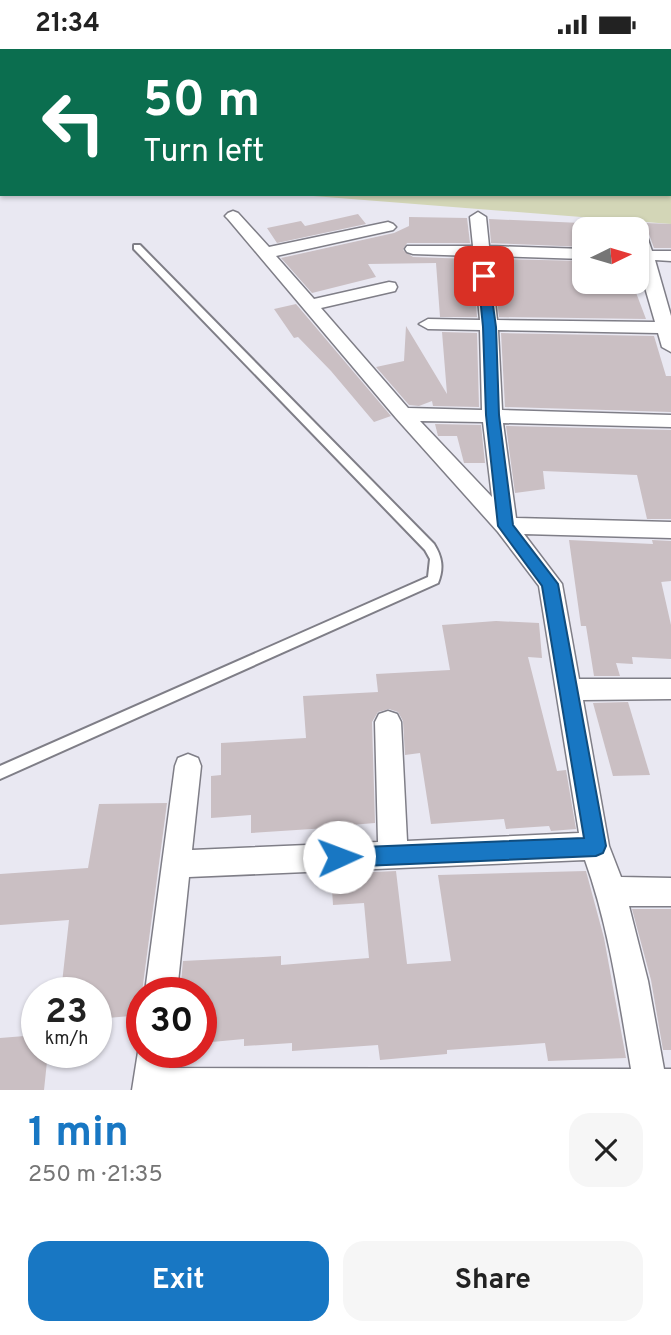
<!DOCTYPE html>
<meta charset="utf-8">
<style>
:root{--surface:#fff;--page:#f6f6f6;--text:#222;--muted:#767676;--accent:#1877c3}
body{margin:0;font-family:Overpass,sans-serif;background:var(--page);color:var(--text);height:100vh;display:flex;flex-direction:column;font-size:26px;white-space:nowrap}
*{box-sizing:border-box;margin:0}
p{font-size:23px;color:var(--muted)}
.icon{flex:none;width:38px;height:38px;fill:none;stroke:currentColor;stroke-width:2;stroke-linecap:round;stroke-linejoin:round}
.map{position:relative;height:1041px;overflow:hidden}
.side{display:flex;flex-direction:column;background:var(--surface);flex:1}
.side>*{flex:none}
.top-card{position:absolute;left:0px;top:0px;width:672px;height:147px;box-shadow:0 2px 5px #0004;background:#0b6e4f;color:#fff;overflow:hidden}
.needle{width:46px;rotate:85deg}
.tools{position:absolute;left:572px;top:168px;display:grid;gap:14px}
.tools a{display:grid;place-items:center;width:77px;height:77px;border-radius:14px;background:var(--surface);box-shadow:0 2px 5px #0004;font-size:35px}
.speed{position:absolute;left:21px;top:928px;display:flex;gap:14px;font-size:35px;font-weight:700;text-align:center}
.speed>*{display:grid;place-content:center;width:91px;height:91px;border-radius:50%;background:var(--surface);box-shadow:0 2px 5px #0004;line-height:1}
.speed small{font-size:18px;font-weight:400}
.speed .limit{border:10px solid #d22;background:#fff;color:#111}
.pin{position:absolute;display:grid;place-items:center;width:60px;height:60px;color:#fff;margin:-30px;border-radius:14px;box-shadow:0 4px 10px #0006}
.me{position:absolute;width:77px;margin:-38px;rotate:88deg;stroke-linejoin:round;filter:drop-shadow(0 0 5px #0008)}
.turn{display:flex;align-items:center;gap:24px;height:147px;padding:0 28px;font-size:32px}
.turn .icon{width:91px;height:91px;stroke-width:2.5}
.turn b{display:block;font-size:49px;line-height:60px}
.round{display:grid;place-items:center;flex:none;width:74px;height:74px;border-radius:21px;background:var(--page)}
.headline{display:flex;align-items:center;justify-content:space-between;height:119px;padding:0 28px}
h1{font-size:42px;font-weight:700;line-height:52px;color:var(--accent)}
.cta{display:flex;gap:14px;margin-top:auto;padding:14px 28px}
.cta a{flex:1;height:80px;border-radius:21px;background:var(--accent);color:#fff;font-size:28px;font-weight:700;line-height:80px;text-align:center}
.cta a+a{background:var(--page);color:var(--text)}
.status{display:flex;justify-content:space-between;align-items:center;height:49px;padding:0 35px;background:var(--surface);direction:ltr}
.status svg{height:19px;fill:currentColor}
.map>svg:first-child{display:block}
</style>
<div class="status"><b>21:34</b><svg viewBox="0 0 49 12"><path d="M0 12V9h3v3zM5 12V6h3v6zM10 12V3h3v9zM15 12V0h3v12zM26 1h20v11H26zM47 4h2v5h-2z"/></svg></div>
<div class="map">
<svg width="671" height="1041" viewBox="0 0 671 1041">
<rect width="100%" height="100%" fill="#e9e8f2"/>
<!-- green -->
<path fill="#d3d6b7" d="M0,0H671V175L288,145H670V2H2L0,50Z"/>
<!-- building -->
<g fill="#cabfc3">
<path d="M358,165L366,175L277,194L267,179L301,172L305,177Z"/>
<path d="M409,168L467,169L470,194H407L403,201L413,208L472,210L477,268H440L436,214L368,215L376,228L312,244L281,209L394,184L409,177Z"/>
<path d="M489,170L581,174L584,198L491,194Z"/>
<path d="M645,174L671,175V199H654Z"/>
<path d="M493,210L584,212V233H632L646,270L499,268Z"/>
<path d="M296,255L391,367L374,373L331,322L298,288L294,289L274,260Z"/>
<path d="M406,277L447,345L442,283L477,284L479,358L433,357L432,352L419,357L409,356L376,318L404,312Z"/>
<path d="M501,284L654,287L666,327H671V363L505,358Z"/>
<path d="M435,375L481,376L485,414H464L457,387H438Z"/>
<path d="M506,377L671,381V470H647L637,426L543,422L545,440L515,444Z"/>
<path d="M569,491L653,495L652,491L671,492V532L661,533L659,523L671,576V610L632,608L633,615L616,614L620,627H594L586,577H581Z"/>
<path d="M496,572L539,574L542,609L528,608L557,722L566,721L576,780L551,782L549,777L506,780L504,770L431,775L420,704L405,706L403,672L398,663L389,660L378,663L372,673L375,774L351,776L352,791L328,793L327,779L251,784V766L211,769V727L221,726V694L306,689L303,647L378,643L376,625L450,621L442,576Z"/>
<path d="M628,653L650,726L613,727L593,654Z"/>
<path d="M167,754L142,943V966L96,970V943H61L69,871L0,876V825L88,819L99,755Z"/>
<path d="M396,822L407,915L451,912L438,826L586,822L604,889L626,1009L548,1012L545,994L447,1001V1005L380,1011L378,996L292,1002V994L244,997V990L201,994V943H180L183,912L281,907V916L369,909L364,854L333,856L331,825Z"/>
<path d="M632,860H671V1001H663L651,931Z"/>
<path d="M37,986V1003H48L44,1041H0V989Z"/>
</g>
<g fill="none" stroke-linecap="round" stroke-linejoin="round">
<defs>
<g id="service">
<rect x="0" y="102" width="2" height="4"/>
<path d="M134,196H140L434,495C442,508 444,519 438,534L0,730V717L428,528L430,510L425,501L134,200Z"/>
</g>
<path id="minor" d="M233,162L238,164L269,198L388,173L393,175L396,178L393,181L276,207L314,250L389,233L395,234L397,238L395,242L321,259L408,359L482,361L480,281L428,280L419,275L428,270L480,271L474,207L413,205L407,203L405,200L407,197H473L470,168L478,163L486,168L489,197L584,200V210L490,207L497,271L655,273L637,211V180H630L629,176L637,171L642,173L652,202H671V212L655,211L671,267V303L662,298L658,284L498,281L502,361L671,366V378L503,374L516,469L671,473V489L524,485L562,535L579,630H671V650L583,651L609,797L621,828L671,829V857H629L648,932L664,1020H671V1041H132L138,1003L142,993V1003H170L169,1019L631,1020C619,950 609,878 585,811L189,828L177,943H145L175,717L178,709L188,705L198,709L201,717L192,801L378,793L375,673L379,665L388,662L397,665L401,673L407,792L579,784L539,537L498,483L396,369L228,170L225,167L228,164ZM420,372L483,373L492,448Z"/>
<g id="secondary">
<rect x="670" y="21" width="1" height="10"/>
<rect x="0" y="23" width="2" height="10"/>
</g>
</defs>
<!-- service casing -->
<use href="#service" stroke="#7f7e87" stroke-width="4"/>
<!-- minor casing -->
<use href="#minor" stroke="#7f7e87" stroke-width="3"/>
<!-- secondary casing -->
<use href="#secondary" stroke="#7f7e87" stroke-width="4"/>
<!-- service -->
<use href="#service" fill="#fff" fill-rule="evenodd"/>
<!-- minor -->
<use href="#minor" fill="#fff" fill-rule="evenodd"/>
<!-- secondary -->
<use href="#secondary" fill="#eecfe8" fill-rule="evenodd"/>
</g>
<!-- route -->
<path fill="#1877c3" stroke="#104d7f" stroke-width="2" d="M484,224L489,227L496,278L499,366L513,476L558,535L606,797L603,804L596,807L339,818L332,815L329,808L332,801L339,799L584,789L542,537L498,477L486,366L483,278L478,227Z"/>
</svg>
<div class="tools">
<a><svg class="needle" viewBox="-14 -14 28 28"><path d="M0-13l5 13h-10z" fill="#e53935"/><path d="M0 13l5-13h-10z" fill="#767676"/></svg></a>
</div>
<div class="speed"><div>23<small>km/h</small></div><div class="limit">30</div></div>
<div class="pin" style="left:484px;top:227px;background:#d93025"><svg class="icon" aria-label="arrive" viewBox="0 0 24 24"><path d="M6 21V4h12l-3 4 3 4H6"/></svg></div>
<svg class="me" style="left:339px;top:808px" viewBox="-20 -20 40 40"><circle r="19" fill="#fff"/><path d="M0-13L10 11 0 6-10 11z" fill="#1877c3"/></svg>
<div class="top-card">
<div class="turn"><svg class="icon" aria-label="left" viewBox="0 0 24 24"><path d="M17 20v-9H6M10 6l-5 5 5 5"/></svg><div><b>50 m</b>Turn left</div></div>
</div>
</div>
<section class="side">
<div class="headline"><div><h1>1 min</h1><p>250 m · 21:35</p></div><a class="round"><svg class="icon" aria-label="close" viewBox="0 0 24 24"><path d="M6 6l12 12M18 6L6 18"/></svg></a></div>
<div class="cta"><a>Exit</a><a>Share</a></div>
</section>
